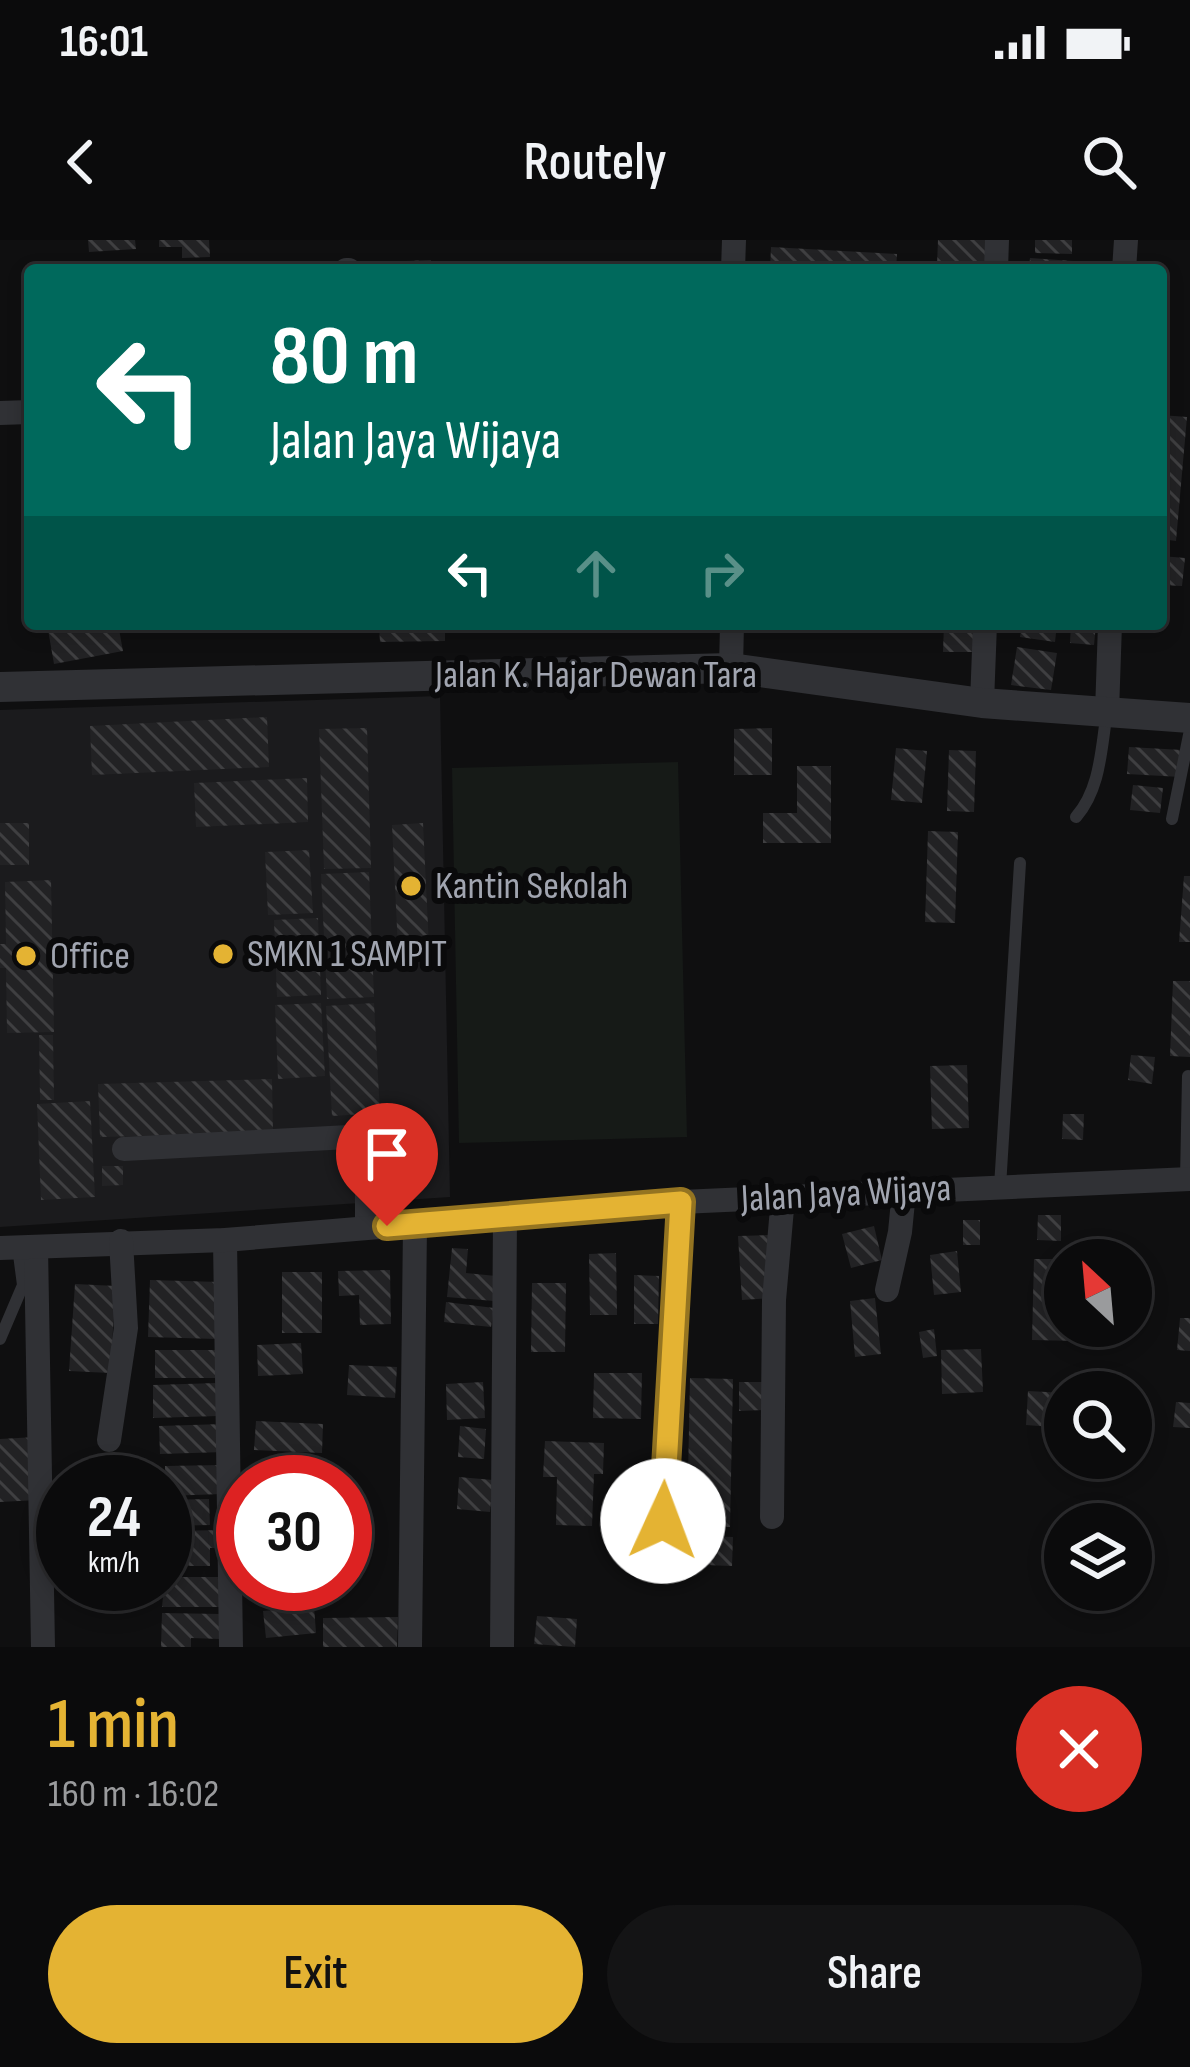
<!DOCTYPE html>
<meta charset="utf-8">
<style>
:root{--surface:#0b0b0c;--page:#141415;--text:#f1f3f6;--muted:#9a9b9d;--line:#2b2b2d;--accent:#e4b333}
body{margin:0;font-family:"Sofia Sans Condensed",sans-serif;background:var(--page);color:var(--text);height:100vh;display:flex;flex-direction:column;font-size:45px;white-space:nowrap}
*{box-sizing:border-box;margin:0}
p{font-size:39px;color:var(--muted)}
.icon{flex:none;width:66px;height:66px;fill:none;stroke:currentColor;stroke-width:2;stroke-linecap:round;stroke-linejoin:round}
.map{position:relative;height:1407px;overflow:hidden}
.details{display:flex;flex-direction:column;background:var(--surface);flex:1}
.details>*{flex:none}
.top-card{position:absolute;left:24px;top:24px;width:1143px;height:366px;border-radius:12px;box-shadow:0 6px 18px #0003,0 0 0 3px var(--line);background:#00695c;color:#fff;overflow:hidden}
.needle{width:78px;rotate:334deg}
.fabs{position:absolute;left:1044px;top:999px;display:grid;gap:24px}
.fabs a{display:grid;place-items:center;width:108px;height:108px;border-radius:50%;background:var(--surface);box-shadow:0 6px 18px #0003,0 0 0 3px var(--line);font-size:60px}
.speed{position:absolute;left:36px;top:1215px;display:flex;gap:24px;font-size:60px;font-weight:700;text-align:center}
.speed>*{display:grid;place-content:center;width:156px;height:156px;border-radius:50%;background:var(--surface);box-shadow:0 6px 18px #0003,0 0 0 3px var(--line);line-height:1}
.speed small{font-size:30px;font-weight:400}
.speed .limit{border:18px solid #d22;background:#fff;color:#111}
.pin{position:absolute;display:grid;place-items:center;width:102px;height:102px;color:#fff;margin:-123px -51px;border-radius:50% 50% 50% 0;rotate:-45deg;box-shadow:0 0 12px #0007}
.pin .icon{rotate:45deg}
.me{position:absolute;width:132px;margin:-66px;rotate:2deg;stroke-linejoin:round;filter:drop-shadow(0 0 9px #0008)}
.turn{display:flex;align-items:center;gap:42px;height:252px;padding:0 48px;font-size:54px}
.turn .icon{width:156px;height:156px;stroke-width:2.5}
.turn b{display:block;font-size:84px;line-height:102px}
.lanes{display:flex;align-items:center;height:114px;padding:0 48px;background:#0003;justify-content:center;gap:60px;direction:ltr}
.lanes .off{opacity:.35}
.round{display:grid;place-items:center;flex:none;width:126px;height:126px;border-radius:63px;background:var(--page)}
.head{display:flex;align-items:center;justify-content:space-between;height:204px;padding:0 48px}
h1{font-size:72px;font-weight:600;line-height:90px;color:var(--accent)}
.primary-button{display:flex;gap:24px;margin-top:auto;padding:24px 48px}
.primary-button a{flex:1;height:138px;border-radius:72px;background:var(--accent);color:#111;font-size:48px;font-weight:600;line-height:138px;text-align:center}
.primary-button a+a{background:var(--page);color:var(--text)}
.status{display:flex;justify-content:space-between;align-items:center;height:84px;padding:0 60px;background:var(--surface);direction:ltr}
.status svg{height:33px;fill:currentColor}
header{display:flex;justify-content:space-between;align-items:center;height:156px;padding:0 48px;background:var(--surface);font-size:54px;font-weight:600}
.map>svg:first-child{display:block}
</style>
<div class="status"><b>16:01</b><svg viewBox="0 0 49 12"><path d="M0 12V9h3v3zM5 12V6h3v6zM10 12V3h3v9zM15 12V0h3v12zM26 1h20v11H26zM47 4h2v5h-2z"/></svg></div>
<header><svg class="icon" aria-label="back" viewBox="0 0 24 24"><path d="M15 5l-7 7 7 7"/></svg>Routely<svg class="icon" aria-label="search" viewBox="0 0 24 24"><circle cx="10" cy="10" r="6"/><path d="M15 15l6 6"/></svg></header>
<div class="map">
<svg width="1190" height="1407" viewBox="0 0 1190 1407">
<defs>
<pattern id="building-back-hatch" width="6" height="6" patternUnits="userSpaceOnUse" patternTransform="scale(3)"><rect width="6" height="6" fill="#222224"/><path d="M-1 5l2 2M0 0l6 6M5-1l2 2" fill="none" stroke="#3f3f41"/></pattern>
</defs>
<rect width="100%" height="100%" fill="#0f0f10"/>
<!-- built -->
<path fill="#1b1b1d" d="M440,456L450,957L0,987V470Z"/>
<!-- pitch -->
<path fill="#161a17" d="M678,522L687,897L459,903L452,528Z"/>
<!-- building -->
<g fill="url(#building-back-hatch)">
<path d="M88,0H135L136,9L89,12Z"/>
<path d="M159,0H209L210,17L182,18V7H159Z"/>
<path d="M938,0H990L989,26L937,25Z"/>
<path d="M1035,0H1072V14L1035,13Z"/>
<path d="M771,7L897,14L896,30H770Z"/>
<path d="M1030,18L1073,21L1072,30H1029Z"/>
<path d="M431,20V30H382V22Z"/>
<path d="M1161,175L1187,177L1176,301L1161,299Z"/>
<path d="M1161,316L1185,318L1182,346L1161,345Z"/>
<path d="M47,384H118L123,411L54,424Z"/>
<path d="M146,384H225L226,389L146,393Z"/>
<path d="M445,384V401L380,402L379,385Z"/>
<path d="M944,384L977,385V412H943Z"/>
<path d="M1022,384H1057L1055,402L1020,397Z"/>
<path d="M1071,384H1096L1094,405L1070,403Z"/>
<path d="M1017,407L1057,413L1051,450L1011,445Z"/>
<path d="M267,477L269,527L92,535L90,486Z"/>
<path d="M367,488L371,628L324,629L319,489Z"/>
<path d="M772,488V535H734V489Z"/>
<path d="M1129,507L1182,510L1181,537L1127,534Z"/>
<path d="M896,508L927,511L922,563L891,560Z"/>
<path d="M949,510L976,511L974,572L947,571Z"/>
<path d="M797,526H831V603H763V573H797Z"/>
<path d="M307,538L308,582L196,587L194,543Z"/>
<path d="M1133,545L1163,548L1160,573L1130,570Z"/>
<rect x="0" y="583" width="29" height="42"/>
<path d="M423,583L429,707L398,708L392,585Z"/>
<path d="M928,591L958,592L955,683L925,682Z"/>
<path d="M309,610L313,673L268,675L265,612Z"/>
<path d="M369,632L374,757L327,759L321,634Z"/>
<path d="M1184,636H1190V702H1179Z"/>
<path d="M51,640L54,792L7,793L6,728H0V704H6L5,642Z"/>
<path d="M318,678L321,755L277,757L274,680Z"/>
<path d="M1173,741H1190V817L1170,816Z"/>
<path d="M321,763L325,836L278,839L275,765Z"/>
<path d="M374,763L380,873L332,876L326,766Z"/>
<path d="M39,795H53L54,860H40Z"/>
<path d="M1131,815L1155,817L1152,844L1128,840Z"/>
<path d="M967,825L969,888L932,889L930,826Z"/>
<path d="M272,839L273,893L100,897L98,844Z"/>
<path d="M90,861L95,957L41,960L37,864Z"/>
<path d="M1063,874H1084L1083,900L1062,899Z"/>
<path d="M102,926H123V945L102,946Z"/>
<path d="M1038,975H1061V1001L1037,1000Z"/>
<rect x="963" y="980" width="17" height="25"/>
<path d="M874,986L882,1020L851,1028L842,994Z"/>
<path d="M768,995L772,1058L742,1060L738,996Z"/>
<path d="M452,1008L468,1009L466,1033L496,1036L494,1061L447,1057Z"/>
<path d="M957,1011L961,1052L934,1055L930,1015Z"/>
<path d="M616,1013L617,1075H590L589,1014Z"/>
<path d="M1034,1019H1065V1086H1077V1101L1032,1100Z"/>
<path d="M390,1030L391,1084L360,1085L359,1055L339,1056L338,1031Z"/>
<rect x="282" y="1032" width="40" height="61"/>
<path d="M634,1035L659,1036L658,1084H634Z"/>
<path d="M150,1040L220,1042L217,1099L148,1097Z"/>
<path d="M532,1043H566L565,1112H531Z"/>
<path d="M75,1044L116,1046L110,1133L69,1131Z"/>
<path d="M875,1058L881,1114L855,1117L850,1061Z"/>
<path d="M446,1062L494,1068L491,1087L444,1082Z"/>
<path d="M1180,1078H1190V1111L1177,1110Z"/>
<path d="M934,1089L937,1116L923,1118L919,1092Z"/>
<path d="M301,1103L303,1134L258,1136L257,1105Z"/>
<path d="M981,1109L983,1152L942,1154L941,1110Z"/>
<rect x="155" y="1110" width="61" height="28"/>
<path d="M349,1125L397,1127L395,1158L347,1155Z"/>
<path d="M594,1133H642L641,1179L593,1178Z"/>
<path d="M690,1138L733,1139L730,1287H687Z"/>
<path d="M483,1142L485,1178L447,1180L446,1144Z"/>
<path d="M739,1142H764V1170L739,1171Z"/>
<path d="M217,1143L218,1176L153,1178V1145Z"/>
<path d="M1028,1151L1065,1153V1188L1026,1185Z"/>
<path d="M1176,1162L1190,1163V1188L1173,1187Z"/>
<path d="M256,1181L323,1184L322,1213L254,1210Z"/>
<path d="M223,1184L224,1212L160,1214L159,1186Z"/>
<path d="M460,1186L486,1189L484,1219L458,1217Z"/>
<path d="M36,1197L38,1260L0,1262V1199Z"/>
<path d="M545,1201L604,1203L603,1234H594L592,1286L556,1285L557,1237H543Z"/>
<path d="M273,1218L316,1219V1242H273Z"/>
<path d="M221,1225L222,1254L165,1256V1226Z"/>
<path d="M459,1237L493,1240L490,1272L457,1269Z"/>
<path d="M209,1259L210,1285L165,1286V1260Z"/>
<path d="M225,1290V1308H210V1326H165V1291Z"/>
<path d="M677,1295L733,1297L732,1326L676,1324Z"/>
<path d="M165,1337H219V1367H162Z"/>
<path d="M73,1344H126V1347L74,1352Z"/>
<path d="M260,1344H317V1358L260,1360Z"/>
<path d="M314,1366L316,1393L266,1398L263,1371Z"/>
<path d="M162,1373L221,1374L220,1399L191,1398V1407H161Z"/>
<path d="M537,1376L577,1379L575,1407L534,1404Z"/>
<path d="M398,1377L397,1407H323V1378Z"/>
</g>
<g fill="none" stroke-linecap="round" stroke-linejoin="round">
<!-- service -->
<g stroke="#303135" stroke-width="12">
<path d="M1076,577C1101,548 1101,508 1107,472"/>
<path d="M1172,579L1190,490"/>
<path d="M1186,939L1188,836"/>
<path d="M1000,947L1020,623"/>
<path d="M0,1099L23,1045L18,1007"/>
</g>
<!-- minor -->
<g stroke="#303135" stroke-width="24">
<path d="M346,30H349"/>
<path d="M733,30L734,0"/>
<path d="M996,30L997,0"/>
<path d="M1124,30L1126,0"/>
<path d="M0,173L30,172"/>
<path d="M731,428L732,384"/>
<path d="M982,463L985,384"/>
<path d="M1107,472L1110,384"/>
<path d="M124,909L349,897L359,901L367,913V987"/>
<path d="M225,1000L231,1407"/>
<path d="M36,1007L43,1407"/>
<path d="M0,1008L225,1000L681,962L1190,939"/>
<path d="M887,1050L900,992L904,951"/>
<path d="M109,1200L126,1088L121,1001"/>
<path d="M772,1277L774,1060L783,957"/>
<path d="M663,1281L668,1147L681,962"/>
<path d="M410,1407L415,986"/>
<path d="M502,1407L505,977"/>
</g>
<!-- tertiary -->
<path stroke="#303135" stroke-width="30" d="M0,447L731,428L982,463L1190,478"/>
</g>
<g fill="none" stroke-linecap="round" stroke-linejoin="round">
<defs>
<path id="route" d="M387,986L681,962L663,1281"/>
</defs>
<!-- route casing -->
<use href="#route" stroke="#947421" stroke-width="30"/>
<!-- route -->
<use href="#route" stroke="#e4b333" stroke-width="21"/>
</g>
<!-- markers -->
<g fill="#e4b333" stroke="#0a0a0b" stroke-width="4.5">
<circle cx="411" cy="646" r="12"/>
<circle cx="223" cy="714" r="12"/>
<circle cx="26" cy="716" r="12"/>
</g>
<g text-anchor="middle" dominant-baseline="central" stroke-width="12" stroke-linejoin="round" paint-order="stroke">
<!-- street labels -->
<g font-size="39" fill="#a1a5b0" stroke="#0a0a0b">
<text x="596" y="435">Jalan K. Hajar Dewan Tara</text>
<text transform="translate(846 954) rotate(-3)">Jalan Jaya Wijaya</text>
</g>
<!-- poi labels -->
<g font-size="39" fill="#a1a5b0" stroke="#0a0a0b" text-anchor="start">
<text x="435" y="646">Kantin Sekolah</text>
<text x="247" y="714">SMKN 1 SAMPIT</text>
<text x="50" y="716">Office</text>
</g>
</g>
</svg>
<div class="fabs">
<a><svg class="needle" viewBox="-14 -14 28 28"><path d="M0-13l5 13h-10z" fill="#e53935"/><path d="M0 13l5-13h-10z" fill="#9a9b9d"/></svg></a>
<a><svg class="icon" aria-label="search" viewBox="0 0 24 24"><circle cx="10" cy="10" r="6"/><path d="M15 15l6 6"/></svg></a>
<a><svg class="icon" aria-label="layers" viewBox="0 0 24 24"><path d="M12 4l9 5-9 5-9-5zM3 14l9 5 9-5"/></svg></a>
</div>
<div class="speed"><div>24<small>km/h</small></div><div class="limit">30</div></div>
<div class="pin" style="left:387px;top:986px;background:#d93025"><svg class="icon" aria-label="arrive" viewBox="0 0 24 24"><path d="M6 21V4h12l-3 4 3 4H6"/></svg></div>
<svg class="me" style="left:663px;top:1281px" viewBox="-20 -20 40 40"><circle r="19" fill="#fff"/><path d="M0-13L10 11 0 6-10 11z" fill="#e4b333"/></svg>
<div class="top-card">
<div class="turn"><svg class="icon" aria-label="left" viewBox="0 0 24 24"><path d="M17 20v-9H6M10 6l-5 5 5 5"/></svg><div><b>80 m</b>Jalan Jaya Wijaya</div></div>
<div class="lanes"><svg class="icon" aria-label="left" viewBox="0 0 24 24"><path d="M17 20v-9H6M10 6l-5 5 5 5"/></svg><svg class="icon off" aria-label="ahead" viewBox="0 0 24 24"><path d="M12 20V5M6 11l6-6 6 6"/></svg><svg class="icon off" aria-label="right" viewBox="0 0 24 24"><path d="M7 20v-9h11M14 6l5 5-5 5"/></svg></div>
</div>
</div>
<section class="details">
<div class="head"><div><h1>1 min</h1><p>160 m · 16:02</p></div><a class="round" style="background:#d93025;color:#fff"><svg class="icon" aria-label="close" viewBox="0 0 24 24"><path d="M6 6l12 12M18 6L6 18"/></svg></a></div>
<div class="primary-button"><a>Exit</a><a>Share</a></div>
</section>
